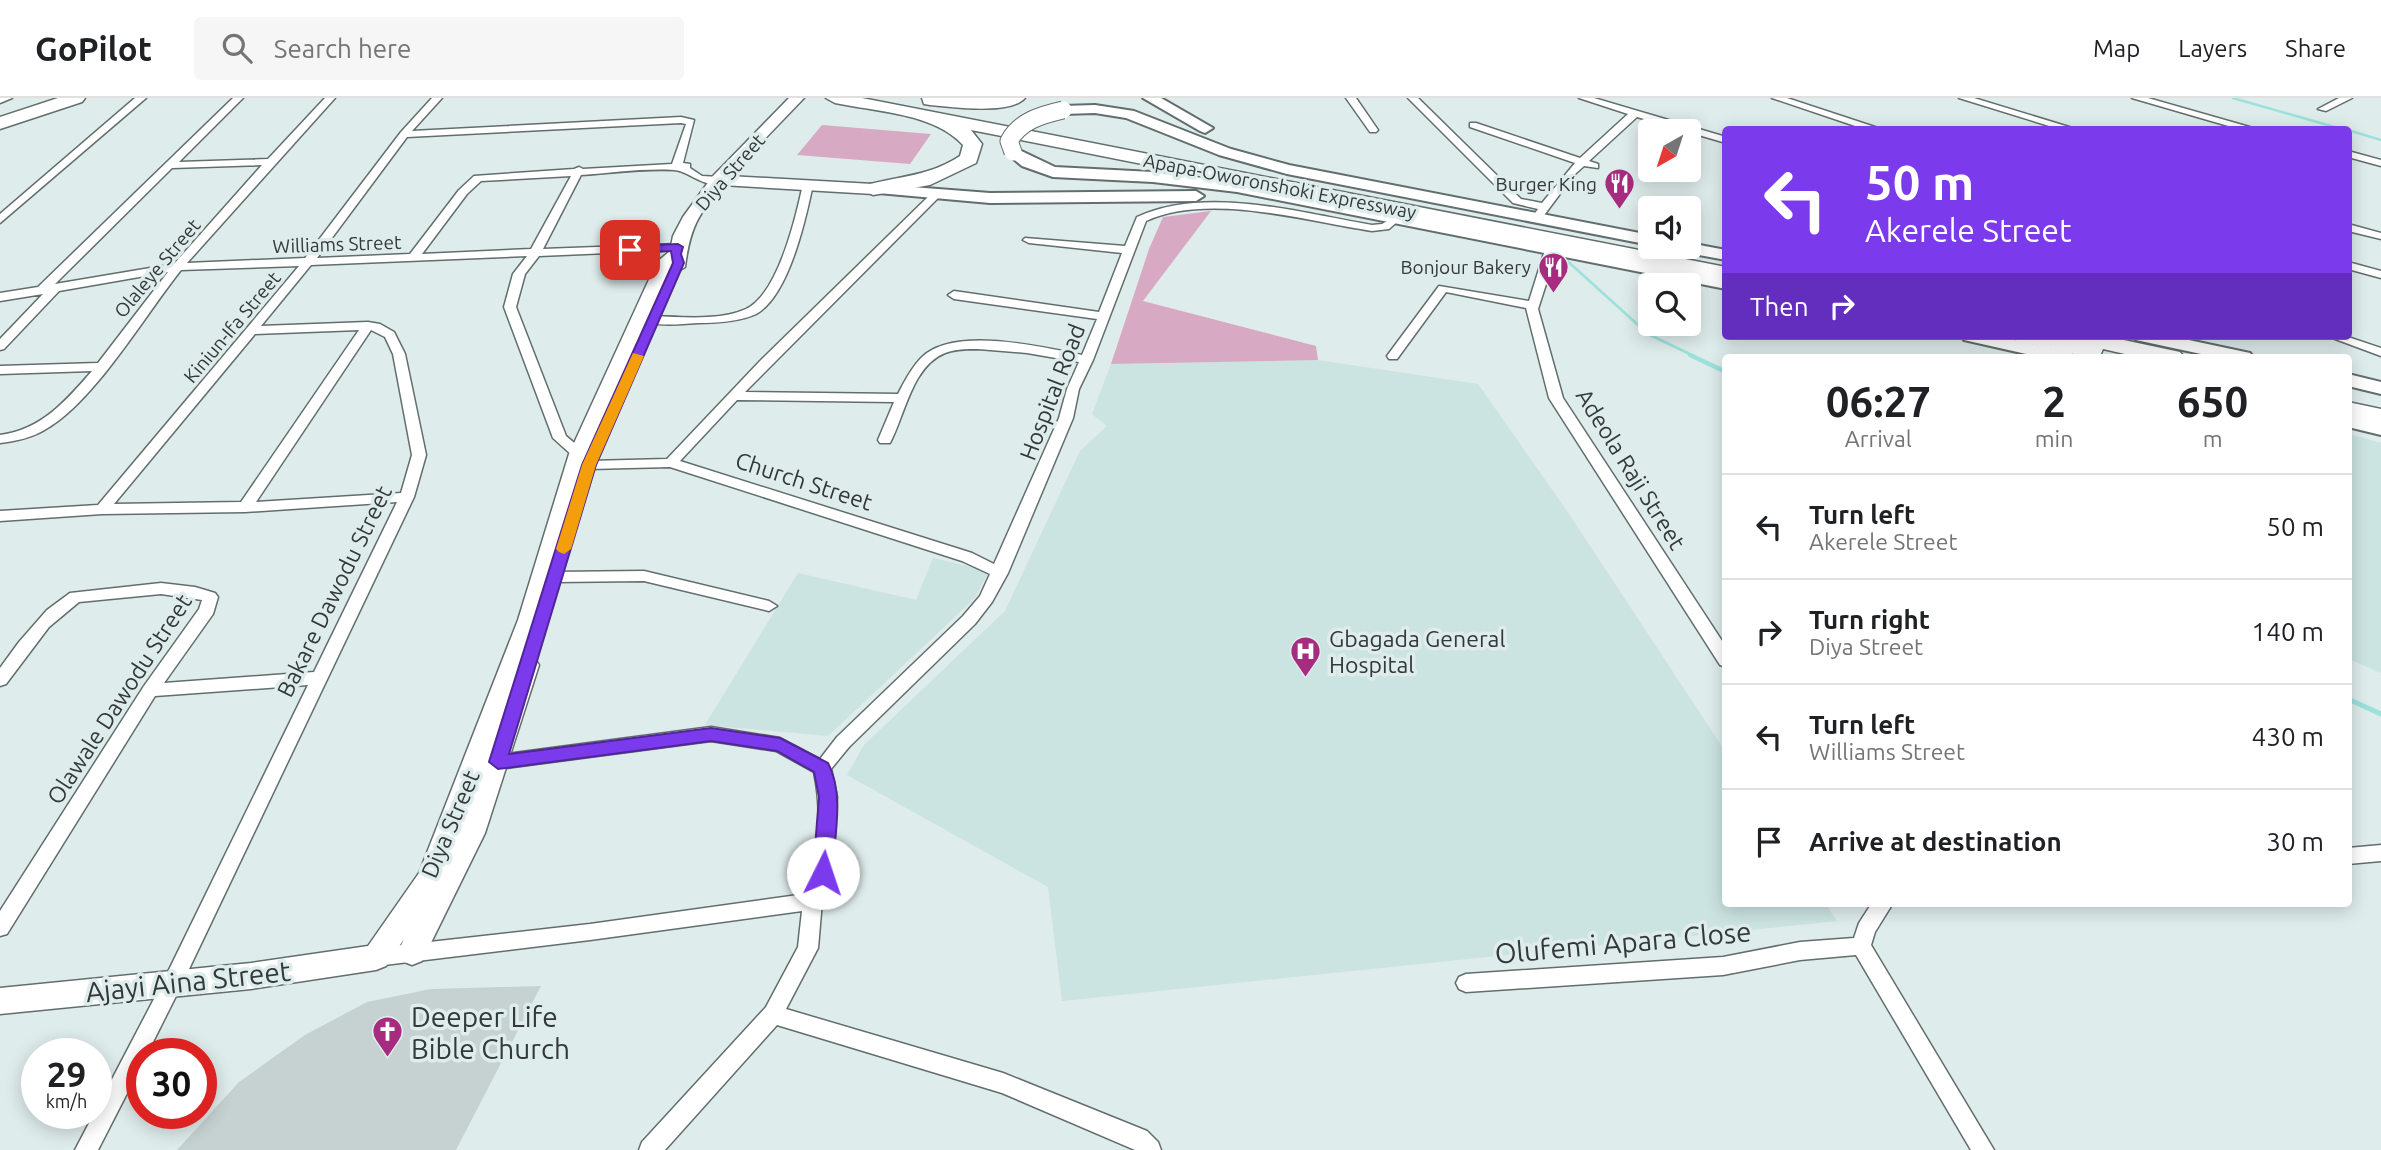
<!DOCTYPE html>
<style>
:root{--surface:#fff;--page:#f6f6f6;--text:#202124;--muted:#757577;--line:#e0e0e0}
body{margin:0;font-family:Ubuntu,sans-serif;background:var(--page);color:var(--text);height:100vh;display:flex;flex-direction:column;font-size:26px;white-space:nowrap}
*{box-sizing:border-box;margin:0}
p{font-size:23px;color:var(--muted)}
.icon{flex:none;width:38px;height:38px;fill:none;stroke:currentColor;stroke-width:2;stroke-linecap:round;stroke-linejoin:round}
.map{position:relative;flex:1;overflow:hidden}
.drawer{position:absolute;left:1722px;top:256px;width:630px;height:553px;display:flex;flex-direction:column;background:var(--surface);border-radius:7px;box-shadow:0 4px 18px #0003}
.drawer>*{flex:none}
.guide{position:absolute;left:1722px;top:28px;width:630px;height:214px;border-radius:7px;box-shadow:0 4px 18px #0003;background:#7c3aed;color:#fff;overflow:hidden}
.needle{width:46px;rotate:219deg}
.controls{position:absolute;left:1638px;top:21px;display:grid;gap:14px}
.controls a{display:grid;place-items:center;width:63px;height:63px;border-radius:7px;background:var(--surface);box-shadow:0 4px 18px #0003;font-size:35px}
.speed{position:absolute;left:21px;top:940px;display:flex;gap:14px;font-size:35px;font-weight:700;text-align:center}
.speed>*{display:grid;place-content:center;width:91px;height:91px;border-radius:50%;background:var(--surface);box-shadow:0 4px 18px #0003;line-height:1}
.speed small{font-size:18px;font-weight:400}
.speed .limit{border:10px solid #d22;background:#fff;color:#111}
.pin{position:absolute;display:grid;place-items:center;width:60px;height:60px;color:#fff;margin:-30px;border-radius:14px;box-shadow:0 4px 10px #0006}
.me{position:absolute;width:77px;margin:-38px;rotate:4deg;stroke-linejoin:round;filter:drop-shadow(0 0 5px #0008)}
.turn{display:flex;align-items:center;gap:24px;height:147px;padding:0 28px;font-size:32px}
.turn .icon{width:91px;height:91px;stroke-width:2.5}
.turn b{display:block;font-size:49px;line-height:60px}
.then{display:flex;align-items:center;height:66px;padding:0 28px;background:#0003;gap:14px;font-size:26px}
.eta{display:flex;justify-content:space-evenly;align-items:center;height:119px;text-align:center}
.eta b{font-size:42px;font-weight:600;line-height:49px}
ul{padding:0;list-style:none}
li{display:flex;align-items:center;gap:21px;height:105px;padding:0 28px;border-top:2px solid var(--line)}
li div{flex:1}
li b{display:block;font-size:26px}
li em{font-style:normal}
header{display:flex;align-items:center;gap:42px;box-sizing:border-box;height:98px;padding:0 35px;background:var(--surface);border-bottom:2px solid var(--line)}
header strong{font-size:33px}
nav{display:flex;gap:38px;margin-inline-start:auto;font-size:24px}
.search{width:490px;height:63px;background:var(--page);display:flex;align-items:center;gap:18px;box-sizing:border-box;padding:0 24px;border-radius:7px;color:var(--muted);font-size:26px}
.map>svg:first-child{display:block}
</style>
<header>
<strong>GoPilot</strong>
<div class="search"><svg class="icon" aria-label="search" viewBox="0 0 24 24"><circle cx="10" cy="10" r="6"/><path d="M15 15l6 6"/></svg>Search here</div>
<nav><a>Map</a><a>Layers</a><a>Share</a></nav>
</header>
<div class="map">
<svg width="2381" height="1052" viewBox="0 0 2381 1052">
<rect width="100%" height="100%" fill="#deeceb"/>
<!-- built -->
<g fill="#cbe3e1">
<path d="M1318,262L1478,286L1567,413L1725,653L1726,805H1825L1837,823L1062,903L1048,789L847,677L864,647L1005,513L1080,353L1107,328L1092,316L1111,266Z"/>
<path d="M2349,336L2381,345V575L2349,561Z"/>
<path d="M933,460L989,473L975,500L828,638L705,627L798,475L916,502Z"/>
</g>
<!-- green -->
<g fill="#d8a9c3">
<path d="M822,27L931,36L910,66L797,57Z"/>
<path d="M1211,113L1143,203L1316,248L1318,262L1111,266L1149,151L1163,119Z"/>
</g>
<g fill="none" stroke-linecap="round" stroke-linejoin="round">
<!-- stream-far2 -->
<g stroke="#9ce1dc" stroke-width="2.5">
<path d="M2233,0L2345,32"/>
<path d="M2348,32L2381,42"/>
<path d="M1563,159L1648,236L1694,258"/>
</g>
<!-- stream-far1 -->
<path stroke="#9ce1dc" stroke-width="4.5" d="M1690,257L1726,274"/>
<!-- stream -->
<path stroke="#9ce1dc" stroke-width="5" d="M2348,601L2381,616"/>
</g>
<!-- building -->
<path fill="#c5d2d1" d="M541,888L456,1052H177L239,984L305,937L367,904L431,891Z"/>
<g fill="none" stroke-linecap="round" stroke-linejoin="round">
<defs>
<g id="street">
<path d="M0,0H12L0,5Z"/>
<path d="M135,0H146L0,125V116Z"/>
<path d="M233,0H243L179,64L268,61L325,0H335L187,165L305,160L401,34L432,0H442L412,33L681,19L694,22L683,65L690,66V70L702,78L719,79L724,82C706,94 691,73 674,72C644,70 612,75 581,77L543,151L678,146L684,149L678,152L539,158L525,176L516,209L566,338L584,353L586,356L584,359H574L553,340L504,209L513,176L527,158L311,167L261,228L368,224L380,226L394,234L405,256L426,357L414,399L179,892L147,956H142V966L98,1052H75L165,880L308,587L155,598L7,836L0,838V813L144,588L199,511L202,502L161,496L79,504L49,529L6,586L0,588V570L19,544L47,512L70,495L161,485L195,489L215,495L218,499L213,516L164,585L314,574L397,404L245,414L102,416L0,423V413L98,407L299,168L181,172C145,217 94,304 46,331C32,340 16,343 0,345V337C41,332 66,303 92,273L0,276V268L98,265L168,174L59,193L4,251L0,252V241L43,196L0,203V195L38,189ZM681,25L686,26L672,66L583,71L579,69L574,71L474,78L459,92L410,156L317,160L407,39ZM262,67L174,166L55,186L172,70ZM571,78L531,151L422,156L467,96L481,83ZM359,232L241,404L114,406L255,236ZM371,232L385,239L393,256L412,357L401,395L256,404Z"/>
<path d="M1346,0H1356L1378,32L1376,34H1370Z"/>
<path d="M1408,0H1418L1521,101L1542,105L1575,65L1470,29V25H1476L1580,60L1628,16L1579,0H1594L1726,39V45L1637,19L1589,63L1598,66V70L1584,68L1574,77L1542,120L1538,121L1533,118L1538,111L1513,105Z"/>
<path d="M1772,0H1787L1884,32H1867Z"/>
<path d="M1959,0H1974L2079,32H2062Z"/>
<path d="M2132,0H2148L2260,32H2242Z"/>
<path d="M2339,0H2352L2326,13L2318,11Z"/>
<path d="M2348,53L2381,62V68L2348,59Z"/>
<path d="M808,83L813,86C806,120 789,198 756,216C739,224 716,225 698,225C682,226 665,228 650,225L648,222L654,218C682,219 719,223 746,211C778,196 796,119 803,86Z"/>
<path d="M932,95L941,97L745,294L898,296C904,284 912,269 922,259C955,228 1042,249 1082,257L1097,221L954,201L948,197L954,193L1099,214L1122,155L1029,145L1023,142L1025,140L1125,148L1137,119C1206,87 1300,115 1372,127L1382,126L1394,119L1399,122L1389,131L1372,133C1305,123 1209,94 1146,123L1093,262L1079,291L1073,320L1008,475L992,504L975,526L849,649L831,671L837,699L832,775L822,803L818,850L786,911L1003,975L1147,1033L1158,1044L1161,1052H1135L1002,995L777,927L665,1052H639L642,1044L766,909L798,849L802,813L590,842L376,868L369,865L366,859L369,853L376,850L590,826L805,796C820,759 822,712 814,674L776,653L711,643L498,671L492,669L489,664L492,659L498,657L711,629L780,640L820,661L837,639L963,518L980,498L990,476L962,463L670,369L589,371L582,367L589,363L667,361L760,263ZM978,251L1027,255L1079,264L1067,291L1059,320L994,466L972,455L680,363L737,302L894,304L878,342L880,345H890C905,317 912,268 945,255C955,251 967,251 978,251Z"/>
<path d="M2348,126L2381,135V141L2348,133Z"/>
<path d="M1551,149L1557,152L1538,211L1563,300L1726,549V569L1720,567L1549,300L1526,210L1446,194L1397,261H1389L1387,258L1439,188L1529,203L1545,152Z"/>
<path d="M2348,164L2381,173V180L2348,171Z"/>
<path d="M2327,238H2345L2381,250V258Z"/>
<path d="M644,473L769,503L777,508L769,513L644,483L555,484L547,479L555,474Z"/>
<path d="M2381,747V763L2348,766V750Z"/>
<path d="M1872,805H1893L1875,834L1871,847L1994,1052H1971L1856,857L1800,862L1723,877L1466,894L1459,891L1456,885L1459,879L1466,876L1723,859L1800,844L1854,840L1859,825Z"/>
</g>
<path id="secondary" d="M789,0H804L729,78L873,86L881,91L873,96L722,87C698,117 690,130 685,169L677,174L670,171L589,356L527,559L535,561L539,567L485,735L422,863L412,867L402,863L398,854L404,841L386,868L376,872L251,891L0,916V890L251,865L368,848L419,775L518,522L569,356L657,164L670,153L673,138L683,119L712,79Z"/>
<g id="primary">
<path d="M1143,0H1161L1213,30L1205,35L1200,33Z"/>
<path d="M1095,7L1134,13L1231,51L1289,67L1650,137V147L1287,76L1219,57L1126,20L1095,15L1063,16L1056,12L1063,8Z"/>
<path d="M1013,49L1055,69L1153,74L1237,84L1726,180V191L1237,94L1153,84L1053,79L1022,68L1005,54Z"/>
<path d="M873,86L990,95L1196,93L1204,98L1196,103L990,105L867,94V88Z"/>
<path d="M1689,145L1726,152V162L1677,153L1674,149H1689Z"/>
<path d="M1961,238H1997L2072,255L2075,259H2039L1964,242Z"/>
<path d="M2133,238H2170L2250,255L2253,259H2215L2136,242Z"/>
<path d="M2348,276L2381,284V296L2348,288Z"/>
<path d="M2348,317L2381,325V337L2348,329Z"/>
</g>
<g id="highway">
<path d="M58,0H85L82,4L0,31V19Z"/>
<path d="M826,0H862L1726,169V182L971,32L982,46L976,65L930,87L873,97L863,91L866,87C900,78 930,78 960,58L963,47C934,15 877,14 835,5Z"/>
<path d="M922,0H1025C1010,17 952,9 930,7L924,6Z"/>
<path d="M2012,238H2105L2180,254L2184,259H2138L2103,251L2100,258L2087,259L2016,243Z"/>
<path d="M2348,304L2381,311V327L2348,319Z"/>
</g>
</defs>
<!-- street casing -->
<use href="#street" stroke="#626e6d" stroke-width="3"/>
<!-- secondary casing -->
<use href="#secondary" stroke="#626e6d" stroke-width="3"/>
<!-- primary casing -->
<use href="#primary" stroke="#626e6d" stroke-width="4"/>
<!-- highway casing -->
<use href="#highway" stroke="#626e6d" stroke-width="3"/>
<!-- street -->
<use href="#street" fill="#fff" fill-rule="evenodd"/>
<!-- secondary -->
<use href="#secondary" fill="#fff" fill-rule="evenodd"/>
<!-- primary -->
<use href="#primary" fill="#fff" fill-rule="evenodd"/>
<!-- highway -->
<use href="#highway" fill="#fff" fill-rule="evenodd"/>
<defs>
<path id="primary-bridge" d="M1013,54L1009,43C1020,23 1041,17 1063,12"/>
</defs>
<!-- primary-bridge casing -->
<use href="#primary-bridge" stroke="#626e6d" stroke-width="19" stroke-linecap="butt"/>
<!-- primary-bridge -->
<use href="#primary-bridge" stroke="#fff" stroke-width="17"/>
</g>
<!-- route -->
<path fill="#7c3aed" stroke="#51269a" stroke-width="2" d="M678,146L683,149L681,156L684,165L596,367L509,656L711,630L780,640L828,665C845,697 834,741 832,775L829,781H816L813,775L819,699L814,674L777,653L711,643L498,671L489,664L582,367L673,165L671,153L630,155L624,152L630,148Z"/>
<!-- slow -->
<path fill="#f59e0b" d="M633,255L644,258L596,367L571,451L564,456L559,454L556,451L582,367Z"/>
<!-- icons -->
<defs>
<symbol id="restaurant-pin" viewBox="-11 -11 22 30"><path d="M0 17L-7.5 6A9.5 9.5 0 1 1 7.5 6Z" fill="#a72b7e" stroke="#deeceb"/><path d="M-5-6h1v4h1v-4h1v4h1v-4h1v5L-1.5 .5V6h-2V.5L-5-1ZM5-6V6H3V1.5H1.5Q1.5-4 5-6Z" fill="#fff"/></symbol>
<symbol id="hospital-pin" viewBox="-11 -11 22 30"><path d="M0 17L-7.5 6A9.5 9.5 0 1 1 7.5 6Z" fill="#a72b7e" stroke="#deeceb"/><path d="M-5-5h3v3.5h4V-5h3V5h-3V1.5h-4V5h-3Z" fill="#fff"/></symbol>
<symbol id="church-pin" viewBox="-11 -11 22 30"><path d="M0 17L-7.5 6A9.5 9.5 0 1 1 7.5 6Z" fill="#a72b7e" stroke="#deeceb"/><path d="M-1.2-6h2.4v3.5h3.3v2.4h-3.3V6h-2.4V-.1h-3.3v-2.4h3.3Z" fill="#fff"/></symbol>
</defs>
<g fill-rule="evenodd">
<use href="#restaurant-pin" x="1602" y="68" width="35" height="47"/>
<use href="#restaurant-pin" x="1536" y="152" width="35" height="47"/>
<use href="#hospital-pin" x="1288" y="536" width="35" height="47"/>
<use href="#church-pin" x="370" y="916" width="35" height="47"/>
</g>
<g text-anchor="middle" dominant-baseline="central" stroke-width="7" stroke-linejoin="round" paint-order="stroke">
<!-- far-street labels -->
<g font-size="19" fill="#333938" stroke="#deeceb">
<text transform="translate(730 74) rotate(-49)">Diya Street</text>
<text transform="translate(1280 88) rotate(11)">Apapa-Oworonshoki Expressway</text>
<text transform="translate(337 146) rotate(-2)">Williams Street</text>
<text transform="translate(157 170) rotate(-50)">Olaleye Street</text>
<text transform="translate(232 229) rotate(-50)">Kiniun-Ifa Street</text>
</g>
<!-- far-poi labels -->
<g font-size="19" fill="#333938" stroke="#deeceb" text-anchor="end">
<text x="1597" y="86">Burger King</text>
<text x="1531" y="169">Bonjour Bakery</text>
</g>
<!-- street labels -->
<g font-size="23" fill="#333938" stroke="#deeceb">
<text transform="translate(1052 294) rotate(-69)">Hospital Road</text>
<text transform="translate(1631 371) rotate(58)">Adeola Raji Street</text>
<text transform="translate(804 383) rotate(18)">Church Street</text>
<text transform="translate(334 493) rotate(-64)">Bakare Dawodu Street</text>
<text transform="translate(119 601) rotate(-57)">Olawale Dawodu Street</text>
<text transform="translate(450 726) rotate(-67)">Diya Street</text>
</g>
<!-- poi labels -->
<g font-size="23" fill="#333938" stroke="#deeceb" text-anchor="start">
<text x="1329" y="540">Gbagada General<tspan x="1329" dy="26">Hospital</tspan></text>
</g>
<!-- near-street labels -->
<g font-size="28" fill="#333938" stroke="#deeceb">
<text transform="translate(1623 844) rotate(-5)">Olufemi Apara Close</text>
<text transform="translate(188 883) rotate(-6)">Ajayi Aina Street</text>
</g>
<!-- near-poi labels -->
<g font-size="28" fill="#333938" stroke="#deeceb" text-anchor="start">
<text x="411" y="918">Deeper Life<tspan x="411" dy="32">Bible Church</tspan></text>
</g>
</g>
</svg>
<div class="controls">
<a><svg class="needle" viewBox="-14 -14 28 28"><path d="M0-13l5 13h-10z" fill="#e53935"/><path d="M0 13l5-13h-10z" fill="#757577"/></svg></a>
<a><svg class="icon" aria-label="sound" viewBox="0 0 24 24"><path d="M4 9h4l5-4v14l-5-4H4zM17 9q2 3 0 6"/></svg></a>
<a><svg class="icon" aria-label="search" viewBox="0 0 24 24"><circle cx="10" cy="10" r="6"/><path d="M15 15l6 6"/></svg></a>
</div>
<div class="speed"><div>29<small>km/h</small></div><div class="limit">30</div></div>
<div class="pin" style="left:630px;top:152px;background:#d93025"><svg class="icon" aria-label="arrive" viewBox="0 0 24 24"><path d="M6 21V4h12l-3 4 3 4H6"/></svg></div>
<svg class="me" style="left:823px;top:775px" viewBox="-20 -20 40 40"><circle r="19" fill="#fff"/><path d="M0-13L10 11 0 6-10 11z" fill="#7c3aed"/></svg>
<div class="guide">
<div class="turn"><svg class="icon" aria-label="left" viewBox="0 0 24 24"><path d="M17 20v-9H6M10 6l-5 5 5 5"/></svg><div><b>50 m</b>Akerele Street</div></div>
<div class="then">Then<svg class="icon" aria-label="right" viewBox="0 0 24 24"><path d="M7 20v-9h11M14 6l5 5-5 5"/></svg></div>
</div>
<section class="drawer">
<div class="eta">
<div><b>06:27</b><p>Arrival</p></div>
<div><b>2</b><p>min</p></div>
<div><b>650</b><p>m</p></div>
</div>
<ul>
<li><svg class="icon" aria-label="left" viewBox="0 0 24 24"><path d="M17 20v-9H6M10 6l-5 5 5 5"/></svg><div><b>Turn left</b><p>Akerele Street</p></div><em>50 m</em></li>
<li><svg class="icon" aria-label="right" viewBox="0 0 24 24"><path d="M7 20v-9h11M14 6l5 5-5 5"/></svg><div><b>Turn right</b><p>Diya Street</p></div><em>140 m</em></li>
<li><svg class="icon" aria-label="left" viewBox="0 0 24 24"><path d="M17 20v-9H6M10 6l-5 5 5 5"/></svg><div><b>Turn left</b><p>Williams Street</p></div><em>430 m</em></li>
<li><svg class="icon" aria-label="arrive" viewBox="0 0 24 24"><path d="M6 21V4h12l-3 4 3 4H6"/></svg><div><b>Arrive at destination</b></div><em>30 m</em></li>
</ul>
</section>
</div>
